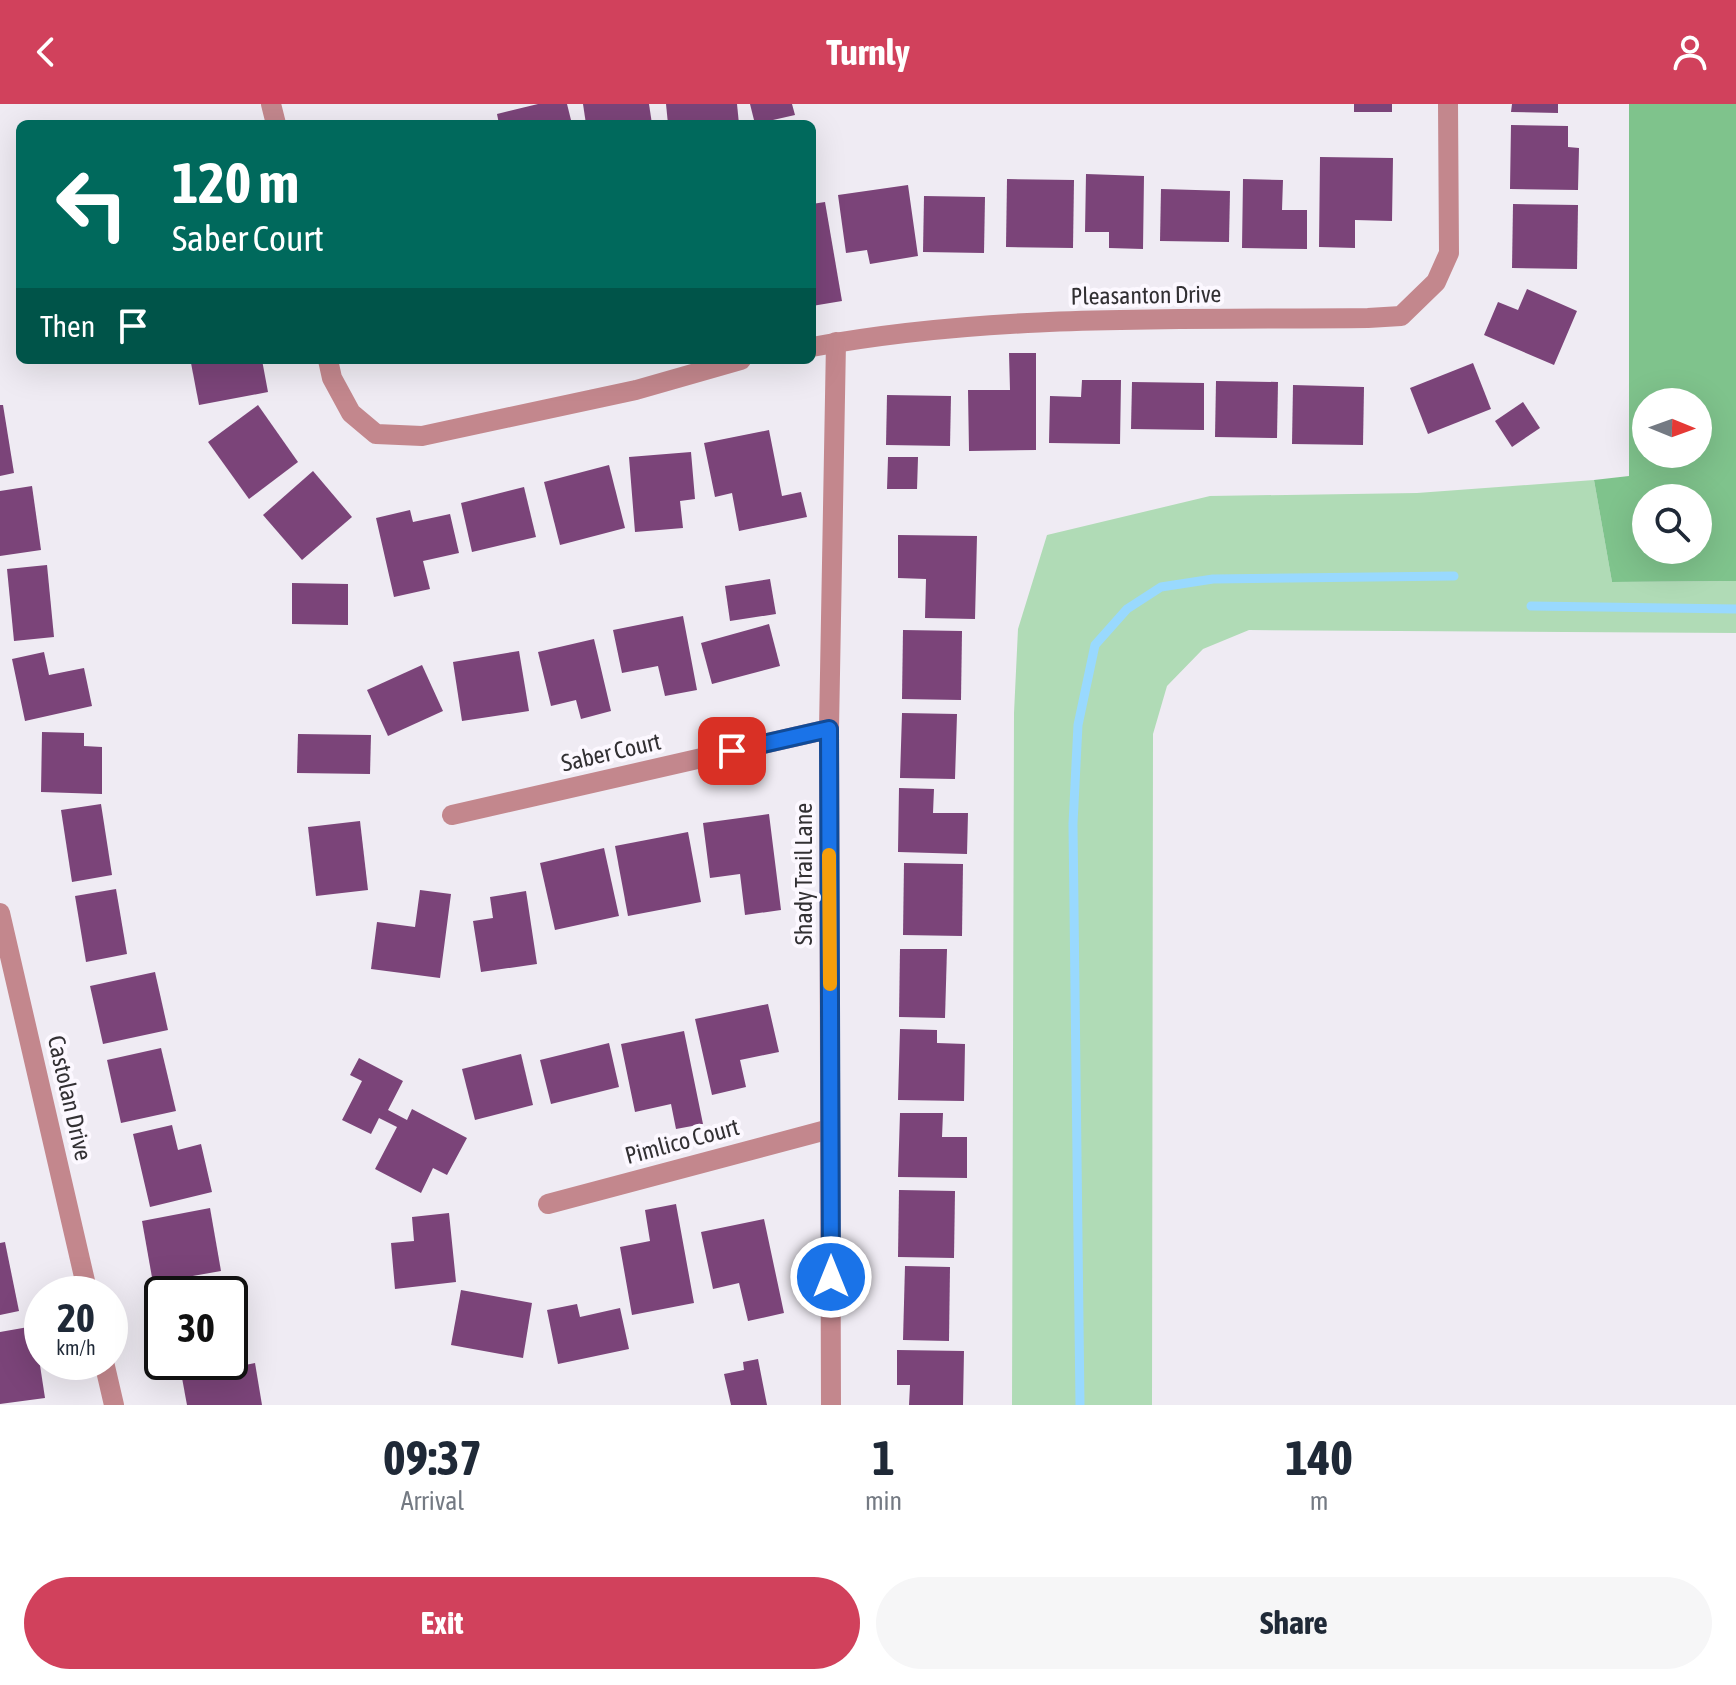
<!DOCTYPE html>
<style>
:root{--surface:#fff;--page:#f6f6f7;--text:#1f2937;--muted:#747a83;--accent:#d1415c}
body{margin:0;font-family:"Asap Condensed",sans-serif;background:var(--page);color:var(--text);height:100vh;display:flex;flex-direction:column;font-size:30px;white-space:nowrap}
*{box-sizing:border-box;margin:0}
p{font-size:26px;color:var(--muted)}
.icon{flex:none;width:44px;height:44px;fill:none;stroke:currentColor;stroke-width:2;stroke-linecap:round;stroke-linejoin:round}
.map{position:relative;height:1301px;overflow:hidden}
.sheet{display:flex;flex-direction:column;background:var(--surface);flex:1}
.sheet>*{flex:none}
.top-card{position:absolute;left:16px;top:16px;width:800px;height:244px;border-radius:12px;box-shadow:0 8px 32px #0002;background:#00695c;color:#fff;overflow:hidden}
.needle{width:52px;rotate:91deg}
.fabs{position:absolute;left:1632px;top:284px;display:grid;gap:16px}
.fabs a{display:grid;place-items:center;width:80px;height:80px;border-radius:50%;background:var(--surface);box-shadow:0 8px 32px #0002;font-size:40px}
.speed{position:absolute;left:24px;top:1172px;display:flex;gap:16px;font-size:40px;font-weight:700;text-align:center}
.speed>*{display:grid;place-content:center;width:104px;height:104px;border-radius:50%;background:var(--surface);box-shadow:0 8px 32px #0002;line-height:1}
.speed small{font-size:20px;font-weight:400}
.speed .limit{border:4px solid #111;border-radius:12px;background:#fff;color:#111}
.pin{position:absolute;display:grid;place-items:center;width:68px;height:68px;color:#fff;margin:-34px;border-radius:16px;box-shadow:0 4px 12px #0006}
.me{position:absolute;width:88px;margin:-44px;rotate:0deg;stroke-linejoin:round;filter:drop-shadow(0 0 6px #0008)}
.turn{display:flex;align-items:center;gap:28px;height:168px;padding:0 24px;font-size:36px}
.turn .icon{width:104px;height:104px;stroke-width:2.5}
.turn b{display:block;font-size:56px;line-height:68px}
.then{display:flex;align-items:center;height:76px;padding:0 24px;background:#0003;gap:16px;font-size:30px}
.eta{display:flex;justify-content:space-evenly;align-items:center;height:136px;text-align:center}
.eta b{font-size:48px;font-weight:700;line-height:56px}
.primary-button{display:flex;gap:16px;margin-top:auto;padding:16px 24px}
.primary-button a{flex:1;height:92px;border-radius:48px;background:var(--accent);color:#fff;font-size:32px;font-weight:700;line-height:92px;text-align:center}
.primary-button a+a{background:var(--page);color:var(--text)}
header{display:flex;justify-content:space-between;align-items:center;height:104px;padding:0 24px;background:var(--accent);color:#fff;font-size:36px;font-weight:700}
.map>svg:first-child{display:block}
</style>
<header><svg class="icon" aria-label="back" viewBox="0 0 24 24"><path d="M15 5l-7 7 7 7"/></svg>Turnly<svg class="icon" aria-label="person" viewBox="0 0 24 24"><circle cx="12" cy="8" r="4"/><path d="M4 21q1-7 8-7t8 7"/></svg></header>
<div class="map">
<svg width="1736" height="1301" viewBox="0 0 1736 1301">
<rect width="100%" height="100%" fill="#efebf3"/>
<!-- green -->
<path fill="#b0dbb6" d="M1594,376L1612,478L1736,477V529L1249,526L1203,545L1167,582L1153,630L1152,1301H1012L1014,609L1018,525L1047,431L1210,392L1417,389Z"/>
<!-- forest -->
<path fill="#7fc38c" fill-rule="evenodd" d="M1629,0H1736V477L1612,478L1594,376L1629,372ZM1646,298H1698V350H1646ZM1646,394H1698V446H1646Z"/>
<g fill="none" stroke-linecap="round" stroke-linejoin="round">
<!-- stream -->
<g stroke="#99d9fe" stroke-width="9">
<path d="M1531,502L1736,505"/>
<path d="M1080,1301L1073,720L1078,621L1095,541L1127,505L1161,483L1213,475L1454,472"/>
</g>
</g>
<!-- building -->
<g fill="#7b4479">
<path d="M538,0H567L572,20H499L497,10Z"/>
<path d="M583,0H649L652,20H586Z"/>
<path d="M666,0H737L739,20H668Z"/>
<path d="M750,0H792L795,11L755,20Z"/>
<rect x="1354" y="0" width="38" height="8"/>
<path d="M1512,0H1558V9L1511,8Z"/>
<path d="M1511,21L1568,22V43L1579,44L1578,86L1510,85Z"/>
<path d="M1320,53L1393,54L1392,117L1355,116V144L1319,143Z"/>
<path d="M1086,70L1144,72L1143,145L1109,144V128H1085Z"/>
<path d="M1007,75L1074,76L1073,144L1006,143Z"/>
<path d="M1243,75L1283,76L1282,106H1307V145L1242,144Z"/>
<path d="M908,81L918,152L870,160L867,146L846,149L838,91Z"/>
<path d="M1161,85L1230,87L1229,138L1160,137Z"/>
<path d="M924,92L985,93L984,149L923,148Z"/>
<path d="M825,98L842,197L812,202V100Z"/>
<path d="M1513,100L1578,101L1577,165L1512,164Z"/>
<path d="M1527,185L1577,207L1554,261L1484,231L1498,198L1518,206Z"/>
<path d="M1009,249H1036V346L969,347L968,286H1010Z"/>
<path d="M206,256H262L268,288L199,301L191,259Z"/>
<path d="M1473,259L1491,305L1428,330L1410,284Z"/>
<path d="M1082,276H1121L1120,340L1049,339L1050,292L1081,293Z"/>
<path d="M1216,277L1278,278L1277,334L1215,333Z"/>
<path d="M1132,278L1204,279V326L1131,325Z"/>
<path d="M1293,281L1364,283L1363,341L1292,340Z"/>
<path d="M887,291L951,292L950,342L886,341Z"/>
<path d="M1523,298L1540,324L1512,343L1495,317Z"/>
<path d="M0,301H3L14,369L0,372Z"/>
<path d="M258,301L298,358L249,395L208,338Z"/>
<path d="M769,326L782,392L801,388L807,413L739,427L732,389L715,393L704,339Z"/>
<path d="M691,348L695,395L680,397L683,424L635,428L629,353Z"/>
<path d="M888,353H918L917,385H887Z"/>
<path d="M609,361L625,424L560,441L544,378Z"/>
<path d="M313,367L352,413L302,456L263,411Z"/>
<path d="M32,382L41,446L0,452V387Z"/>
<path d="M524,383L536,433L472,448L461,399Z"/>
<path d="M410,406L413,418L450,410L459,449L423,457L430,485L394,493L376,414Z"/>
<path d="M898,431L977,432L975,515L925,514L926,475L898,474Z"/>
<path d="M47,461L54,533L14,537L7,465Z"/>
<path d="M770,475L776,510L730,517L725,482Z"/>
<path d="M292,479L348,480V521L292,520Z"/>
<path d="M683,512L697,586L665,592L658,562L622,569L613,526Z"/>
<path d="M769,520L780,562L712,580L701,539Z"/>
<path d="M903,526L962,527L961,596L902,595Z"/>
<path d="M594,535L611,607L581,615L576,596L551,602L538,548Z"/>
<path d="M519,547L529,607L462,617L453,558Z"/>
<path d="M44,548L49,571L84,564L92,602L25,617L12,555Z"/>
<path d="M422,561L443,607L388,632L367,586Z"/>
<path d="M902,609L957,610L955,675L900,674Z"/>
<path d="M42,628L84,629V642L102,643V690L41,688Z"/>
<path d="M298,630L371,631L370,670L297,669Z"/>
<path d="M899,684L934,685L933,709H968L967,750L898,748Z"/>
<path d="M101,700L112,771L72,778L61,706Z"/>
<path d="M769,710L781,806L745,811L740,770L710,774L703,719Z"/>
<path d="M360,717L368,786L316,792L308,723Z"/>
<path d="M688,728L701,798L628,812L615,742Z"/>
<path d="M604,744L619,812L555,826L540,759Z"/>
<path d="M904,759L963,760L962,832L903,831Z"/>
<path d="M116,785L127,850L86,858L75,792Z"/>
<path d="M420,786L451,790L440,874L371,865L377,818L415,823Z"/>
<path d="M526,787L537,860L481,868L473,817L493,814L490,793Z"/>
<path d="M900,845H947L945,914L899,913Z"/>
<path d="M155,868L168,926L103,940L90,882Z"/>
<path d="M768,900L779,948L740,956L746,983L712,991L695,915Z"/>
<path d="M900,925L937,926V939L965,940L964,997L898,996Z"/>
<path d="M684,927L703,1020L676,1025L671,1000L635,1008L621,940Z"/>
<path d="M609,939L619,983L551,1000L540,956Z"/>
<path d="M161,944L176,1007L121,1019L107,956Z"/>
<path d="M521,950L533,1001L475,1016L462,965Z"/>
<path d="M359,954L403,977L388,1006L407,1016L412,1005L467,1034L447,1071L433,1064L421,1089L375,1065L397,1023L379,1014L371,1030L342,1016L362,977L350,971Z"/>
<path d="M900,1009H943L942,1033H967V1074L898,1073Z"/>
<path d="M172,1021L178,1046L201,1040L212,1088L150,1103L133,1030Z"/>
<path d="M899,1086L955,1087L954,1154L898,1153Z"/>
<path d="M676,1100L694,1199L632,1211L620,1143L650,1137L645,1106Z"/>
<path d="M210,1104L221,1167L153,1179L142,1117Z"/>
<path d="M449,1109L456,1178L395,1185L391,1139L414,1137L412,1113Z"/>
<path d="M764,1115L784,1209L748,1217L739,1179L713,1185L701,1128Z"/>
<path d="M5,1138L19,1207L0,1211V1139Z"/>
<path d="M905,1162L950,1163L949,1237L903,1236Z"/>
<path d="M461,1186L532,1199L523,1254L451,1241Z"/>
<path d="M577,1200L580,1213L620,1204L629,1245L558,1260L547,1206Z"/>
<path d="M34,1222L45,1294L0,1300V1228Z"/>
<path d="M897,1246L964,1247L963,1301H909L910,1281H897Z"/>
<path d="M758,1255L767,1301H731L724,1270L744,1266L743,1258Z"/>
<path d="M255,1259L262,1301H187L182,1274Z"/>
</g>
<g fill="none" stroke-linecap="round" stroke-linejoin="round">
<!-- street -->
<g stroke="#c3878d" stroke-width="20">
<path d="M271,0L276,20"/>
<path d="M812,243C995,209 1183,216 1368,214L1401,212L1436,178L1449,149L1448,0"/>
<path d="M328,256L332,274L351,309L376,330L422,332L636,286L741,256"/>
<path d="M452,711L829,625"/>
<path d="M0,809L88,1190"/>
<path d="M548,1100L830,1025"/>
<path d="M104,1258L114,1301"/>
<path d="M831,1301L829,625L836,238"/>
</g>
</g>
<g fill="none" stroke-linecap="round" stroke-linejoin="round">
<defs>
<path id="route" d="M732,647L829,625L831,1173"/>
</defs>
<!-- route casing -->
<use href="#route" stroke="#114b97" stroke-width="20"/>
<!-- route -->
<use href="#route" stroke="#1a73e8" stroke-width="14"/>
<!-- slow -->
<path stroke="#f59e0b" stroke-width="14" d="M829,751L830,880"/>
</g>
<g text-anchor="middle" dominant-baseline="central" stroke-width="8" stroke-linejoin="round" paint-order="stroke">
<!-- street labels -->
<g font-size="24" fill="#323033" stroke="#fcf8ff">
<text transform="translate(1146 191) rotate(-1)">Pleasanton Drive</text>
<text transform="translate(611 648) rotate(-13)">Saber Court</text>
<text transform="translate(803 770) rotate(-90)">Shady Trail Lane</text>
<text transform="translate(70 994) rotate(77)">Castolan Drive</text>
<text transform="translate(682 1037) rotate(-15)">Pimlico Court</text>
</g>
</g>
</svg>
<div class="fabs">
<a><svg class="needle" viewBox="-14 -14 28 28"><path d="M0-13l5 13h-10z" fill="#e53935"/><path d="M0 13l5-13h-10z" fill="#747a83"/></svg></a>
<a><svg class="icon" aria-label="search" viewBox="0 0 24 24"><circle cx="10" cy="10" r="6"/><path d="M15 15l6 6"/></svg></a>
</div>
<div class="speed"><div>20<small>km/h</small></div><div class="limit">30</div></div>
<div class="pin" style="left:732px;top:647px;background:#d93025"><svg class="icon" aria-label="arrive" viewBox="0 0 24 24"><path d="M6 21V4h12l-3 4 3 4H6"/></svg></div>
<svg class="me" style="left:831px;top:1173px" viewBox="-20 -20 40 40"><circle r="17" fill="#1a73e8" stroke="#fff" stroke-width="3"/><path d="M0-11L8 9 0 5-8 9z" fill="#fff"/></svg>
<div class="top-card">
<div class="turn"><svg class="icon" aria-label="left" viewBox="0 0 24 24"><path d="M17 20v-9H6M10 6l-5 5 5 5"/></svg><div><b>120 m</b>Saber Court</div></div>
<div class="then">Then<svg class="icon" aria-label="arrive" viewBox="0 0 24 24"><path d="M6 21V4h12l-3 4 3 4H6"/></svg></div>
</div>
</div>
<section class="sheet">
<div class="eta">
<div><b>09:37</b><p>Arrival</p></div>
<div><b>1</b><p>min</p></div>
<div><b>140</b><p>m</p></div>
</div>
<div class="primary-button"><a>Exit</a><a>Share</a></div>
</section>
